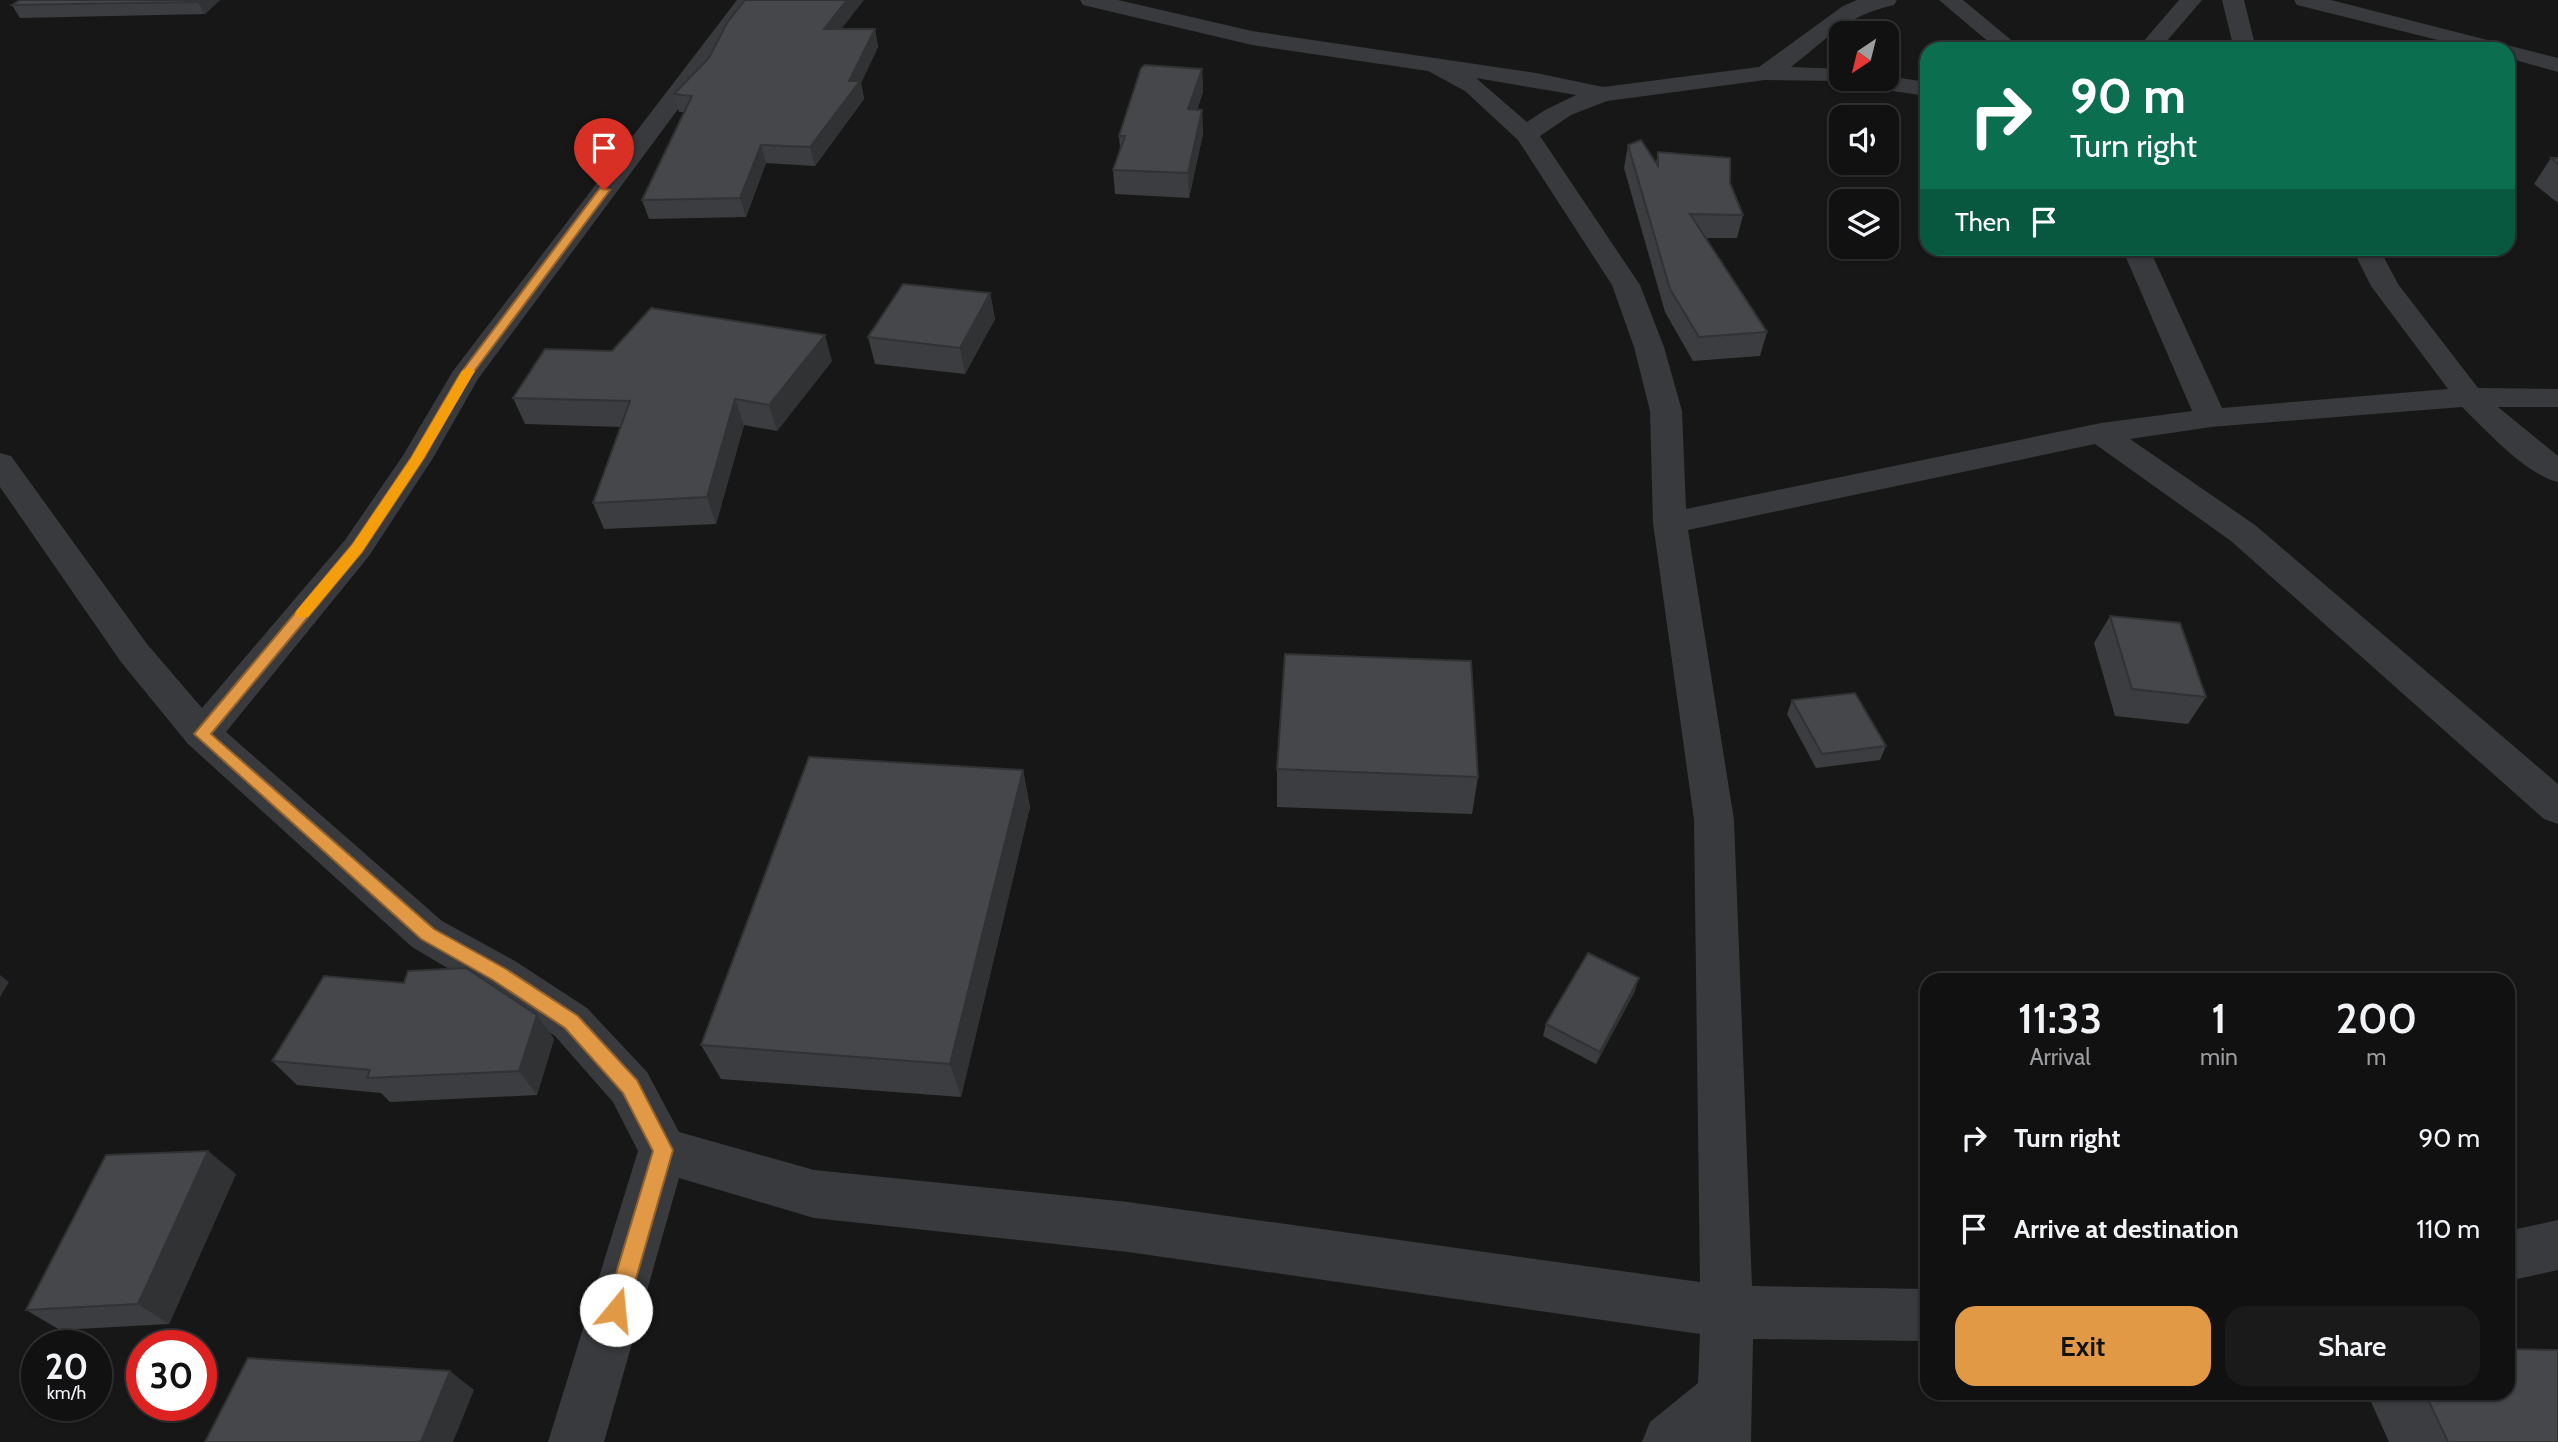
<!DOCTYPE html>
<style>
:root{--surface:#111112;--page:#1a1a1b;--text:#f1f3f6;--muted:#9c9d9f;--line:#303132;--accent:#e19946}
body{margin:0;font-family:Cabin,sans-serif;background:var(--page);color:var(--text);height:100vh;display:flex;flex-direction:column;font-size:26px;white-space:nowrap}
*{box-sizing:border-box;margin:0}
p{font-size:23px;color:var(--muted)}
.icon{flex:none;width:38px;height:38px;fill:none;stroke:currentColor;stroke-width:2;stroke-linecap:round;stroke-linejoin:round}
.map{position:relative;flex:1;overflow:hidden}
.drawer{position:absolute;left:1920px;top:973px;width:595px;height:427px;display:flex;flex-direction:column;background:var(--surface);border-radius:21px;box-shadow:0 2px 5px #0004,0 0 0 2px var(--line)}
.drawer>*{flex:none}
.banner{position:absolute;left:1920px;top:42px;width:595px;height:214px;border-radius:21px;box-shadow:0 2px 5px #0004,0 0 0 2px var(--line);background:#0b6e4f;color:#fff;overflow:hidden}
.needle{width:46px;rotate:215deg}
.tools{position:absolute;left:1829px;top:21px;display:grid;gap:14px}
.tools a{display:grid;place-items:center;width:70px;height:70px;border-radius:14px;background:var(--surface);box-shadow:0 2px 5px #0004,0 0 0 2px var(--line);font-size:35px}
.speed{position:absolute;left:21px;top:1330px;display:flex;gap:14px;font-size:35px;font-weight:700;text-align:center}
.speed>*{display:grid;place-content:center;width:91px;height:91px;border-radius:50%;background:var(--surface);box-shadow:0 2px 5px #0004,0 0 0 2px var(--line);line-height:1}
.speed small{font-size:18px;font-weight:400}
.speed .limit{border:10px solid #d22;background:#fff;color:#111}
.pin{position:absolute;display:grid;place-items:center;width:60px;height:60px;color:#fff;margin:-72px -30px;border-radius:50% 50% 50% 0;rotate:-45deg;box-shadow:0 0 7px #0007}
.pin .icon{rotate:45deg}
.me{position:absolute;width:77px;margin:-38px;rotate:17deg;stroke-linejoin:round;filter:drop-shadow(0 0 5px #0008)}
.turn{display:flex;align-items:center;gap:24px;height:147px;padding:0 35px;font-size:32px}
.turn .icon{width:91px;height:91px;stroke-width:2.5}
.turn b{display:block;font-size:49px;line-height:60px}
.then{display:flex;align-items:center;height:66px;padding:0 35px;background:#0003;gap:14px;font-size:26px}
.eta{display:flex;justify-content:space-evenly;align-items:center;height:119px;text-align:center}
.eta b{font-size:42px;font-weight:600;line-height:49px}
.button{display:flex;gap:14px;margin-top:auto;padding:14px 35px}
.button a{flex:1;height:80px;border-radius:21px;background:var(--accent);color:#111;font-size:28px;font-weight:600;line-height:80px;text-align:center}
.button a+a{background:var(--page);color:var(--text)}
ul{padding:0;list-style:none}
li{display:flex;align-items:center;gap:21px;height:91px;padding:0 35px}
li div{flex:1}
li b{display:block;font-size:26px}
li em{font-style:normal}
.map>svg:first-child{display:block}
</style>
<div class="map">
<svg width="2558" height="1442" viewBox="0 0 2558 1442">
<rect width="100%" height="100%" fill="#171718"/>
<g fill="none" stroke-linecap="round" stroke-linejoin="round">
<!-- minor -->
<g fill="#383a3d" fill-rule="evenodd">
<path d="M737,0H759L478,379L433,458L369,556L226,732L442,921L515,961L587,1008L647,1072L679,1132L814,1170L1128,1202L1700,1282L1694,820L1653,523L1650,411L1634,347L1612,285L1518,140L1465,91L1428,71L1252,45L1083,5L1080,0H1118L1252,31L1536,73L1603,87L1759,67L1843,6L1857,0H1897L1894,5C1843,17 1830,37 1791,67L1841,69V79H1886V76L1927,82V96L1857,86L1847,81L1765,80L1607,101L1571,115L1540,136L1640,285L1664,347L1682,411L1686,509L2101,423L2192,411L2122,248H2149L2222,408L2448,389L2371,286L2352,248H2379L2398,284L2478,388L2558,389V407H2498L2558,456V482C2525,474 2486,430 2462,407L2211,427L2130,439L2255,525L2558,784V824L2544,819L2231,541L2095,444L1688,530L1734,820L1752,1286L1927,1289V1341L1753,1339L1751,1442H1642L1650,1422L1698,1383L1700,1334L1128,1252L814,1218L679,1178L604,1442H548L638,1151L613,1102L555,1036L483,989L412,947L188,744L121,662L0,487V453L11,456L147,644L202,708L345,540L402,457L453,371ZM1476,78L1576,95L1545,110L1527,122Z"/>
<path d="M1939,0H1963L2022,49H1997Z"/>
<path d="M2179,0H2202L2160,49H2137Z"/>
<path d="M2222,0H2244L2256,49H2234Z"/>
<path d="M2294,0H2331L2558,58V72L2508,58V49H2474L2297,5Z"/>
<path d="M2558,1220V1270L2508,1281V1231Z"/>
</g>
</g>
<!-- wall -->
<g fill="#3c3d40">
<path d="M220,0L205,14L20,18L12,5Z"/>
<path d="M842,29H875L878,47L861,83L864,99L815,166L766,163L746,217L649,219L642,200L684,112H679L674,94Z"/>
<path d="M1202,69L1203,92L1197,110H1202L1203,134L1189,198L1115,194L1113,170L1120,148L1119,136Z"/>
<path d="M1628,145L1656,163L1658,152L1730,183L1743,215L1737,238H1705L1767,332L1760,356L1693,361L1665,312L1624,168Z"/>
<path d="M2551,158H2558V203L2534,184Z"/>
<path d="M990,293L995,319L965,374L875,364L868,337Z"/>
<path d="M832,361L777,431L744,425L716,524L604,529L593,503L620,427L525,424L513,398Z"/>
<path d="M2110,616L2206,697L2188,724L2115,716L2094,643Z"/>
<path d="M1792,700L1886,746L1880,760L1816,768L1787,714Z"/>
<path d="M1277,769L1478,777L1472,814L1277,807Z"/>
<path d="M1023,770L1030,807L961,1097L721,1079L701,1045Z"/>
<path d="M1635,991L1596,1064L1543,1036L1546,1024Z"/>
<path d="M537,1015L554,1039L537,1095L390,1102L381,1093L297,1085L272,1061Z"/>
<path d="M236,1174L169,1324L60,1330L26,1310Z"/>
<path d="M2367,1393H2508L2558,1442H2389Z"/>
</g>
<!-- shaded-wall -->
<g fill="#313234">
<path d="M201,0H220L205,14L198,2Z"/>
<path d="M847,0H864L828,46L824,29Z"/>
<path d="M875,29L878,47L861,83L864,99L815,166L810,147L849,81Z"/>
<path d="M1202,69L1203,92L1189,134L1188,109Z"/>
<path d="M1202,110L1203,134L1189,198L1188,173Z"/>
<path d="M761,145L766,163L746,217L740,198Z"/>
<path d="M990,293L995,319L965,374L960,348Z"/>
<path d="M825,335L832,361L777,431L769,405Z"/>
<path d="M735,399L744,425L716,524L707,497Z"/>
<path d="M1023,770L1030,807L961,1097L950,1064Z"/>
<path d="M0,975L9,982L0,997Z"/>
<path d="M1639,978L1635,991L1596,1064L1600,1052Z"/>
<path d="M537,1015L554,1039L537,1095L519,1071Z"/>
<path d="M208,1151L236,1174L169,1324L138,1304Z"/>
<path d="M450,1371L474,1390L453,1442H421Z"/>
</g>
<!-- building -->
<g fill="#46474b" stroke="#313234" stroke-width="2">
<path d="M20,0H201L198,2L12,5Z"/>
<path d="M745,0H847L824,29H875L849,81H860L810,147L761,145L740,198L642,200L692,96L674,94L709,58L727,23Z"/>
<path d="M1145,65L1202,69L1188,109L1202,110L1188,173L1113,170L1125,136H1119L1141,68Z"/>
<path d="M1641,140L1658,166V152L1730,158V183L1743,215L1690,214L1767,332L1699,337L1670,289L1628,145Z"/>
<path d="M2551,158H2558V164Z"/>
<path d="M903,284L990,293L960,348L868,337Z"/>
<path d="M651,308L825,335L769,405L735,399L707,497L593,503L630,401L513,398L545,349L612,351Z"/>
<path d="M2110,616L2180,623L2206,697L2132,689Z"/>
<path d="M1285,654L1471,661L1478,777L1277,769Z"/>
<path d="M1855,693L1886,746L1822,754L1792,700Z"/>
<path d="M809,757L1023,770L950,1064L701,1045Z"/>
<path d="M1588,953L1639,978L1600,1052L1546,1024Z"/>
<path d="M466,968L537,1015L519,1071L367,1078L370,1070L272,1061L324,976L404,983L408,971Z"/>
<path d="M208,1151L138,1304L26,1310L106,1155Z"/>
<path d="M2508,1349L2558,1350V1442H2448L2425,1393H2508Z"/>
<path d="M248,1358L450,1371L421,1442H205Z"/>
</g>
<!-- route -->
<path fill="#e19946" stroke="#92632e" stroke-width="2" d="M600,188L610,190L470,377L424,458L362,552L211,734L434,929L506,969L578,1016L637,1080L673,1150L627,1310L624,1317L616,1320L608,1317L605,1310L653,1151L623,1093L565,1028L493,980L421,939L194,734L352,545L411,458L460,374Z"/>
<!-- slow -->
<path fill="#f59e0b" d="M468,367L475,371L424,458L362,552L308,617H297L295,614L297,610L352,545L411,458L462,371Z"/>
</svg>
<div class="tools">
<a><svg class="needle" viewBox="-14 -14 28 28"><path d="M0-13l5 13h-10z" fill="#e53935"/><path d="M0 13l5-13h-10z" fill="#9c9d9f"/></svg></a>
<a><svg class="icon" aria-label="sound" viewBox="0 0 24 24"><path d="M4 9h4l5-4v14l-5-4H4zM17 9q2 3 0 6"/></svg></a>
<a><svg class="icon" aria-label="layers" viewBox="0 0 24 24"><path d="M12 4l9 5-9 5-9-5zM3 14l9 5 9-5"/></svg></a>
</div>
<div class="speed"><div>20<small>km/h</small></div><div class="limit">30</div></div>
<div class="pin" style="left:604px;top:190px;background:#d93025"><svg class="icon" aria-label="arrive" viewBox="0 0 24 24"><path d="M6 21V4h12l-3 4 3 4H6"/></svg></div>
<svg class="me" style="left:616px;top:1310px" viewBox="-20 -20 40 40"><circle r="19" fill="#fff"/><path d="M0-13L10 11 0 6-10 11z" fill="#e19946"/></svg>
<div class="banner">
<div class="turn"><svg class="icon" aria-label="right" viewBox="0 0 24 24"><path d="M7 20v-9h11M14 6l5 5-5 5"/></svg><div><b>90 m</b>Turn right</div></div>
<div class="then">Then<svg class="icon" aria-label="arrive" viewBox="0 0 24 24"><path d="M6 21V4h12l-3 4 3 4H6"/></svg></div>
</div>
<section class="drawer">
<div class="eta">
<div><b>11:33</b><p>Arrival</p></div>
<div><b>1</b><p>min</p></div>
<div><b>200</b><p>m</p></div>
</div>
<ul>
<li><svg class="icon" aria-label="right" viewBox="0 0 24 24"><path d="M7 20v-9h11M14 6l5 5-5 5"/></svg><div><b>Turn right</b></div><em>90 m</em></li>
<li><svg class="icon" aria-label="arrive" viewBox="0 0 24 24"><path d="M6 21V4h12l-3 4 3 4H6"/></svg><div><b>Arrive at destination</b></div><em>110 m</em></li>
</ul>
<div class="button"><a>Exit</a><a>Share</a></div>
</section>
</div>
